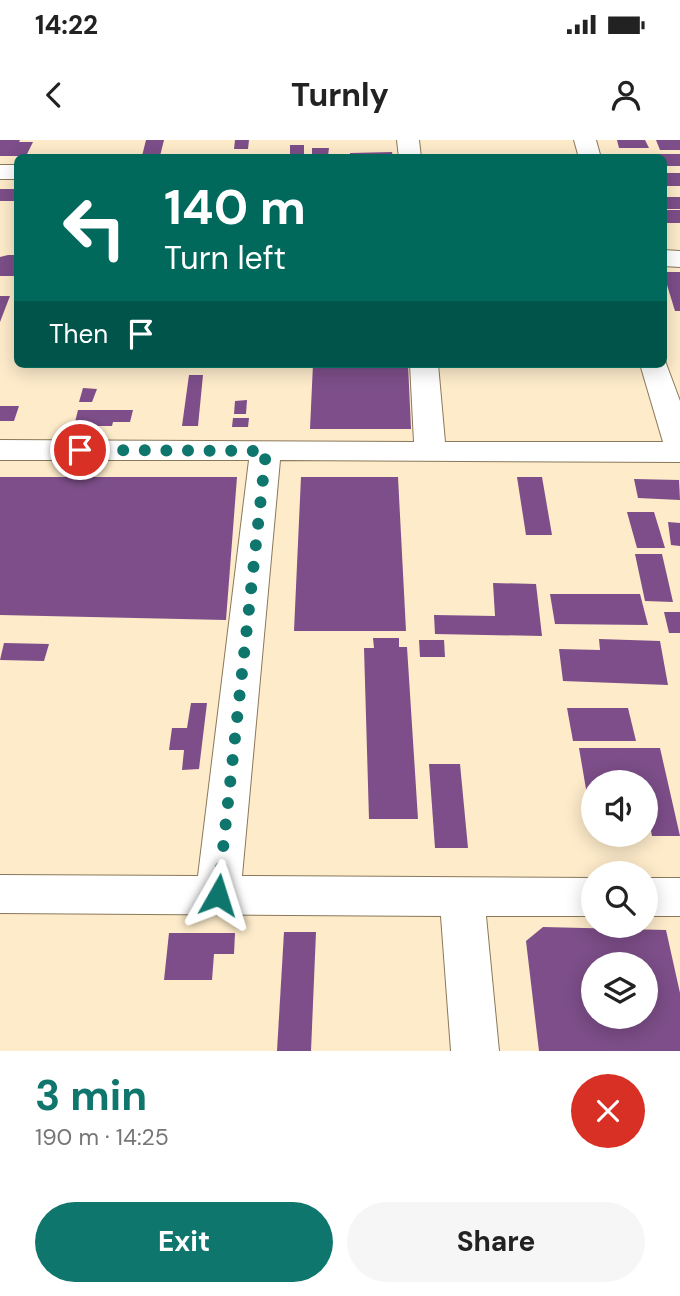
<!DOCTYPE html>
<meta charset="utf-8">
<style>
:root{--surface:#fff;--page:#f6f6f6;--text:#222;--muted:#767676;--accent:#0f766e}
body{margin:0;font-family:"DM Sans",sans-serif;background:var(--page);color:var(--text);height:100vh;display:flex;flex-direction:column;font-size:26px;white-space:nowrap}
*{box-sizing:border-box;margin:0}
p{font-size:23px;color:var(--muted)}
.icon{flex:none;width:38px;height:38px;fill:none;stroke:currentColor;stroke-width:2;stroke-linecap:round;stroke-linejoin:round}
.map{position:relative;height:911px;overflow:hidden}
.side{display:flex;flex-direction:column;background:var(--surface);flex:1}
.side>*{flex:none}
.hud{position:absolute;left:14px;top:14px;width:653px;height:214px;border-radius:10px;box-shadow:0 4px 18px #0003;background:#00695c;color:#fff;overflow:hidden}
.buttons{position:absolute;left:581px;top:630px;display:grid;gap:14px}
.buttons a{display:grid;place-items:center;width:77px;height:77px;border-radius:50%;background:var(--surface);box-shadow:0 4px 18px #0003;font-size:35px}
.pin{position:absolute;display:grid;place-items:center;width:60px;height:60px;color:#fff;margin:-30px;border:4px solid #fff;border-radius:50%;box-shadow:0 2px 7px #0007}
.me{position:absolute;width:77px;margin:-38px;rotate:6deg;stroke-linejoin:round;filter:drop-shadow(0 0 5px #0008)}
.turn{display:flex;align-items:center;gap:24px;height:147px;padding:0 35px;font-size:32px}
.turn .icon{width:91px;height:91px;stroke-width:2.5}
.turn b{display:block;font-size:49px;line-height:60px}
.then{display:flex;align-items:center;height:66px;padding:0 35px;background:#0003;gap:14px;font-size:26px}
.round{display:grid;place-items:center;flex:none;width:74px;height:74px;border-radius:37px;background:var(--page)}
.head{display:flex;align-items:center;justify-content:space-between;height:119px;padding:0 35px}
h1{font-size:42px;font-weight:700;line-height:52px;color:var(--accent)}
.cta{display:flex;gap:14px;margin-top:auto;padding:14px 35px}
.cta a{flex:1;height:80px;border-radius:42px;background:var(--accent);color:#fff;font-size:28px;font-weight:700;line-height:80px;text-align:center}
.cta a+a{background:var(--page);color:var(--text)}
.status{display:flex;justify-content:space-between;align-items:center;height:49px;padding:0 35px;background:var(--surface);direction:ltr}
.status svg{height:19px;fill:currentColor}
header{display:flex;justify-content:space-between;align-items:center;height:91px;padding:0 35px;background:var(--surface);font-size:32px;font-weight:700}
.map>svg:first-child{display:block}
</style>
<div class="status"><b>14:22</b><svg viewBox="0 0 49 12"><path d="M0 12V9h3v3zM5 12V6h3v6zM10 12V3h3v9zM15 12V0h3v12zM26 1h20v11H26zM47 4h2v5h-2z"/></svg></div>
<header><svg class="icon" aria-label="back" viewBox="0 0 24 24"><path d="M15 5l-7 7 7 7"/></svg>Turnly<svg class="icon" aria-label="person" viewBox="0 0 24 24"><circle cx="12" cy="8" r="4"/><path d="M4 21q1-7 8-7t8 7"/></svg></header>
<div class="map">
<svg width="680" height="911" viewBox="0 0 680 911">
<rect width="100%" height="100%" fill="#fff4df"/>
<!-- built -->
<path fill="#fdebca" fill-rule="evenodd" d="M0,0H680V911H0ZM18,18H663V224H18ZM593,642H646V695H593ZM593,733H646V786H593ZM593,824H646V877H593Z"/>
<!-- building -->
<g fill="#7d4e89" fill-rule="evenodd">
<path d="M0,0H20L19,2H33L26,16H0Z"/>
<path d="M146,0H164L160,16H142Z"/>
<path d="M235,0H249L248,9H234Z"/>
<path d="M617,0H645L649,8H619Z"/>
<path d="M656,0H680V10H660Z"/>
<rect x="290" y="5" width="14" height="11"/>
<path d="M312,8H329L328,16H312Z"/>
<path d="M392,12L393,17H350V13Z"/>
<path d="M623,14H680V26H663V18H624Z"/>
<rect x="663" y="33" width="17" height="13"/>
<rect x="0" y="49" width="18" height="12"/>
<rect x="663" y="57" width="17" height="12"/>
<rect x="663" y="70" width="17" height="13"/>
<path d="M8,115H18L15,136H0V117Z"/>
<path d="M663,132H680V171H675Z"/>
<path d="M0,156H10L0,182Z"/>
<path d="M117,224H181L180,228L116,227Z"/>
<path d="M313,224H408L411,289H310Z"/>
<path d="M189,235H203L198,286H182Z"/>
<path d="M83,248L97,249L92,262H79Z"/>
<path d="M247,260L246,274H234L235,261Z"/>
<path d="M0,266H19L14,281H0Z"/>
<path d="M78,270H133L130,282H113L112,286H74Z"/>
<path d="M233,278H249L248,287H232Z"/>
<path d="M0,337H237L226,480L0,475Z"/>
<path d="M301,337H398L406,491H294Z"/>
<path d="M517,337H542L552,395H526Z"/>
<path d="M634,339L679,340L680,360L638,358Z"/>
<path d="M627,372H654L665,408H637Z"/>
<path d="M668,382L680,383V406L671,405Z"/>
<path d="M635,414H662L673,462L645,461Z"/>
<path d="M493,443L536,444L542,496L435,494L434,475L495,476Z"/>
<path d="M550,454H640L648,485L555,484Z"/>
<path d="M664,472H680V493H669Z"/>
<path d="M373,498H399V507H407L418,679H369L364,508H374Z"/>
<path d="M599,499L660,501L668,545L563,541L559,509L600,510Z"/>
<path d="M419,500H444L445,517H420Z"/>
<path d="M4,503L49,504L44,521L0,520Z"/>
<path d="M191,563H207L199,629L182,630L184,610H169L172,588H187Z"/>
<path d="M567,568H628L636,601H573Z"/>
<path d="M579,608H660L680,696H652L646,664V642H593L592,684Z"/>
<path d="M429,624H460L468,708H435Z"/>
<path d="M543,787L666,790L680,853V911H539L526,801ZM593,824H646V877H593Z"/>
<path d="M284,792H316L311,911H277Z"/>
<path d="M169,793H235L234,814H214L212,840H164Z"/>
</g>
<g fill="none" stroke-linecap="round" stroke-linejoin="round">
<defs>
<g id="minor">
<path d="M397,0H419L421,18H399Z"/>
<path d="M574,0H596L601,18H579Z"/>
<rect x="0" y="25" width="18" height="14"/>
<path d="M663,110L680,111V127L663,126Z"/>
<path d="M664,218L680,261V322L280,320L242,736L593,738V776H486L499,911H451L441,776L0,773V735L198,736L249,320H0V300L414,302L410,224H438L445,302H663L640,224H663Z"/>
<rect x="646" y="738" width="34" height="38"/>
</g>
</defs>
<!-- minor casing -->
<use href="#minor" stroke="#897859" stroke-width="2"/>
<!-- minor -->
<use href="#minor" fill="#fff" fill-rule="evenodd"/>
</g>
<g fill="none" stroke-linecap="round" stroke-linejoin="round">
<!-- route -->
<path stroke="#0f766e" stroke-width="12" stroke-dasharray="0 21.6" d="M80,310L266,311L218,755"/>
</g>
</svg>
<div class="buttons">
<a><svg class="icon" aria-label="sound" viewBox="0 0 24 24"><path d="M4 9h4l5-4v14l-5-4H4zM17 9q2 3 0 6"/></svg></a>
<a><svg class="icon" aria-label="search" viewBox="0 0 24 24"><circle cx="10" cy="10" r="6"/><path d="M15 15l6 6"/></svg></a>
<a><svg class="icon" aria-label="layers" viewBox="0 0 24 24"><path d="M12 4l9 5-9 5-9-5zM3 14l9 5 9-5"/></svg></a>
</div>
<div class="pin" style="left:80px;top:310px;background:#d93025"><svg class="icon" aria-label="arrive" viewBox="0 0 24 24"><path d="M6 21V4h12l-3 4 3 4H6"/></svg></div>
<svg class="me" style="left:218px;top:755px" viewBox="-20 -20 40 40"><path d="M0-17L14 15 0 8-14 15z" fill="#0f766e" stroke="#fff" stroke-width="4"/></svg>
<div class="hud">
<div class="turn"><svg class="icon" aria-label="left" viewBox="0 0 24 24"><path d="M17 20v-9H6M10 6l-5 5 5 5"/></svg><div><b>140 m</b>Turn left</div></div>
<div class="then">Then<svg class="icon" aria-label="arrive" viewBox="0 0 24 24"><path d="M6 21V4h12l-3 4 3 4H6"/></svg></div>
</div>
</div>
<section class="side">
<div class="head"><div><h1>3 min</h1><p>190 m · 14:25</p></div><a class="round" style="background:#d93025;color:#fff"><svg class="icon" aria-label="close" viewBox="0 0 24 24"><path d="M6 6l12 12M18 6L6 18"/></svg></a></div>
<div class="cta"><a>Exit</a><a>Share</a></div>
</section>
